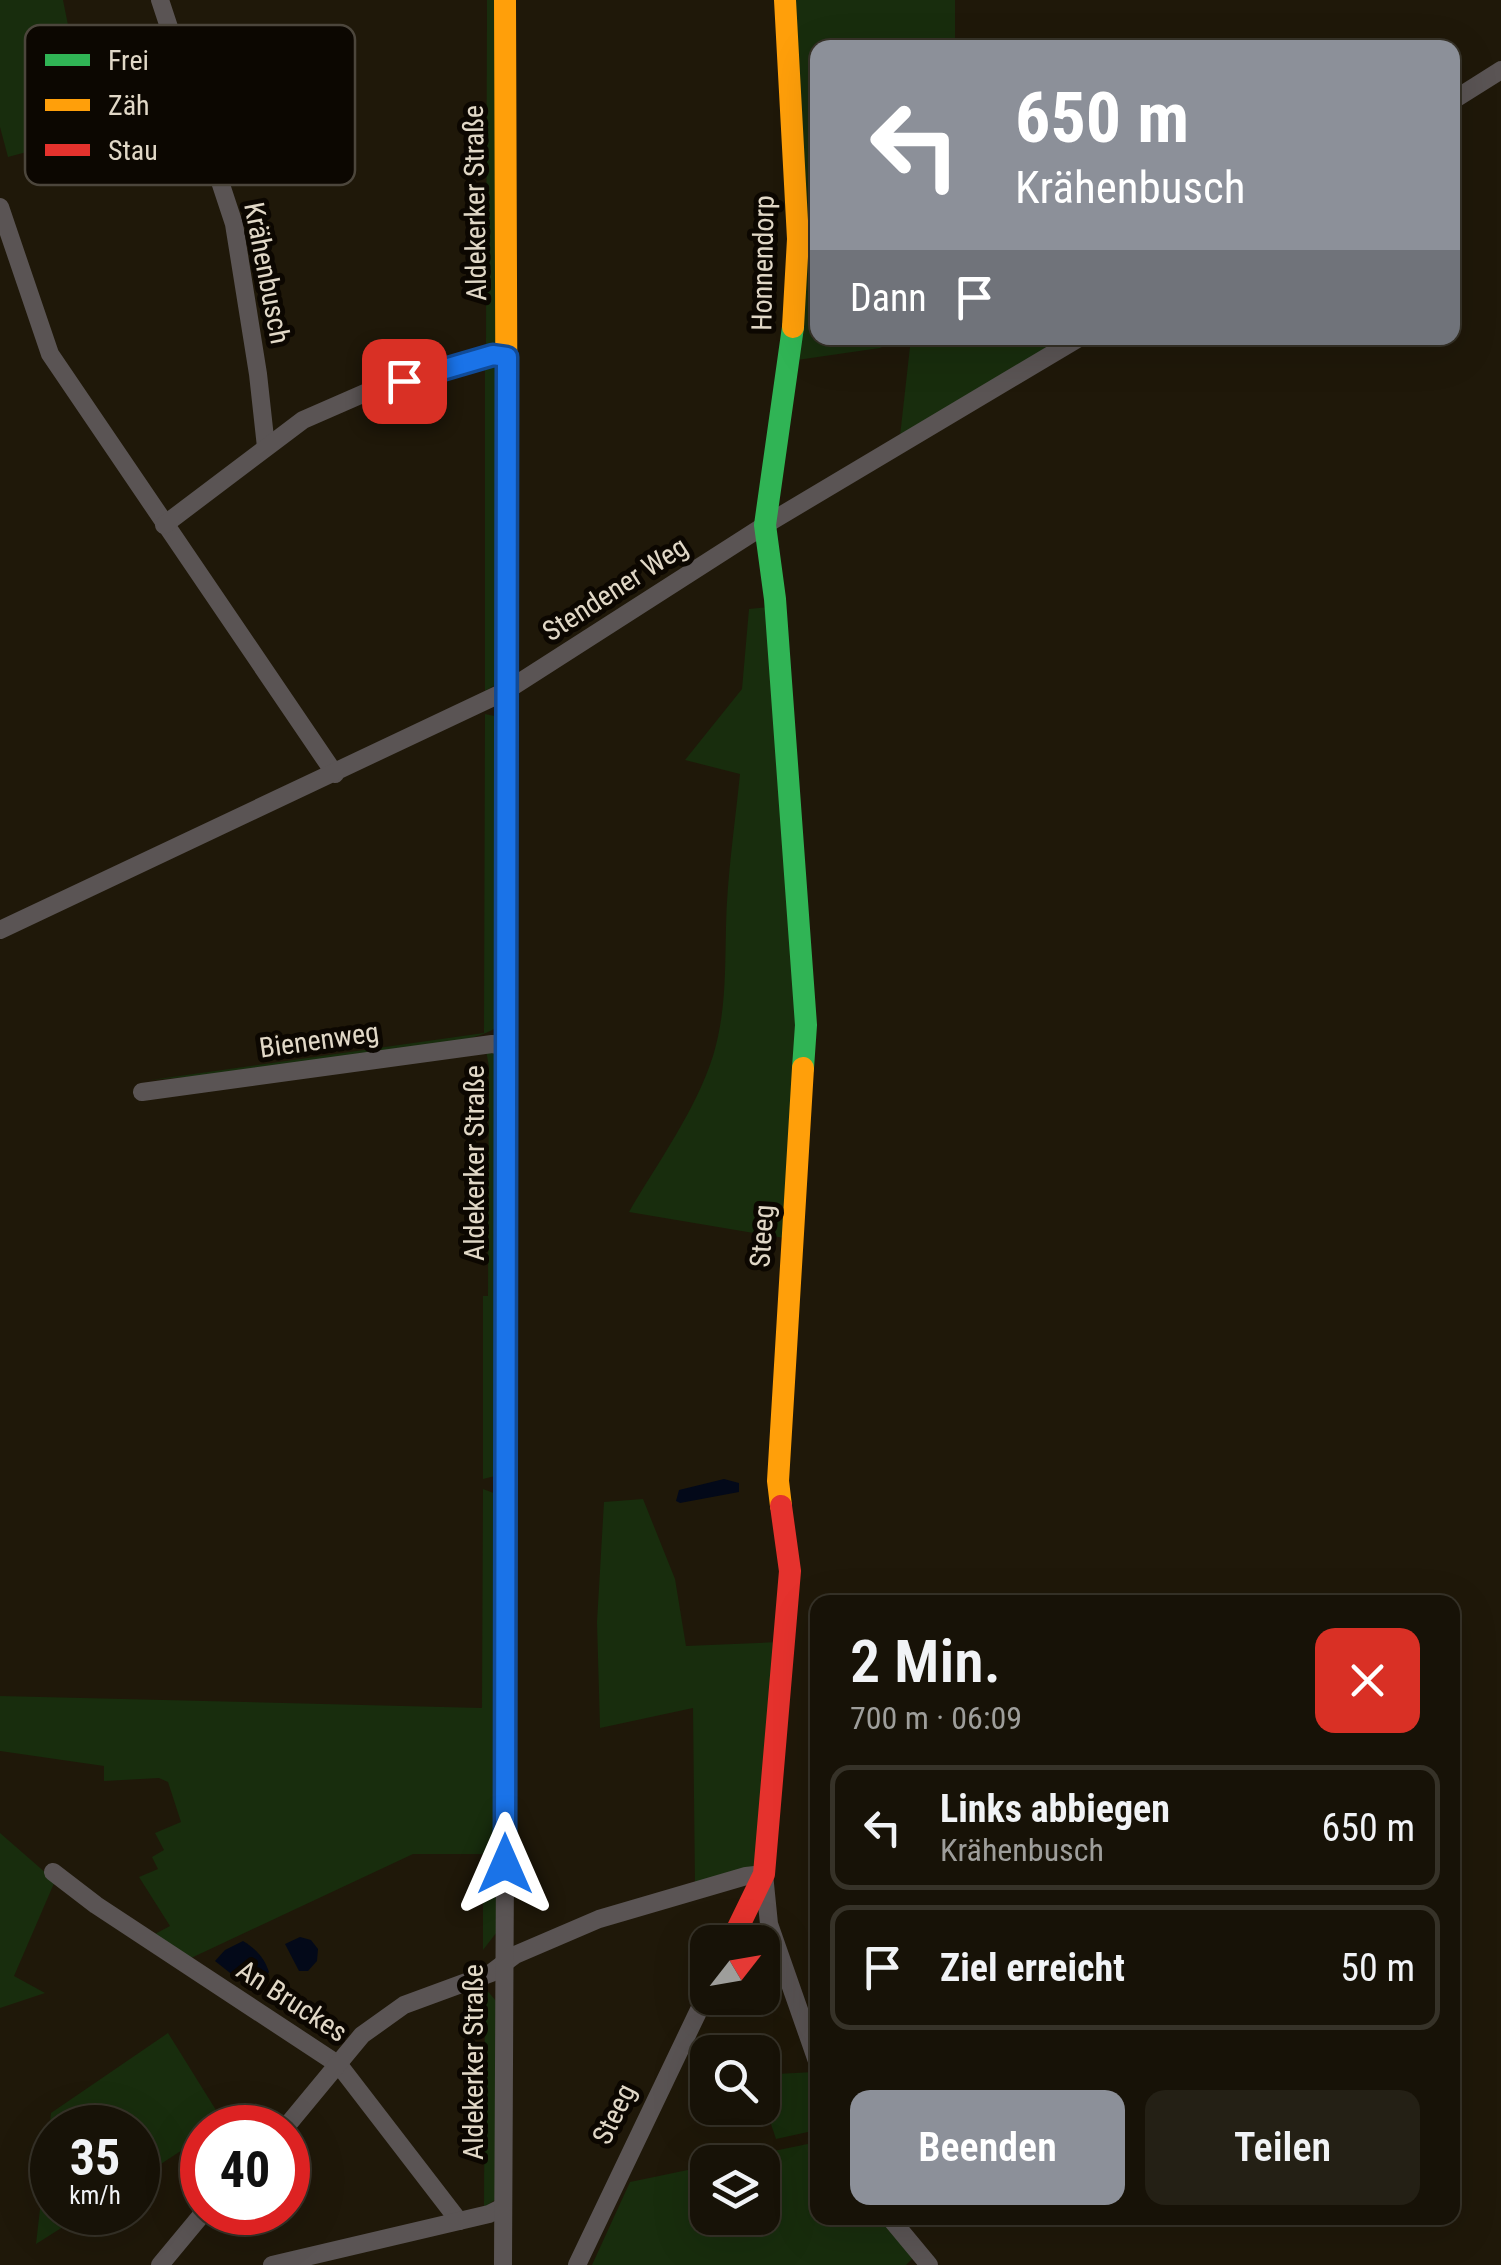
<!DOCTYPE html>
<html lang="de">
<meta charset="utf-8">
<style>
:root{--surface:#171207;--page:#242015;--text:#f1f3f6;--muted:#9e9e9b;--line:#363228;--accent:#8c9099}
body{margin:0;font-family:"Roboto Condensed",sans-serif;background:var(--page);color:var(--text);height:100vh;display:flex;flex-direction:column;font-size:38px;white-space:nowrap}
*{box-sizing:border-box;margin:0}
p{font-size:32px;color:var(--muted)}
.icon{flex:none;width:55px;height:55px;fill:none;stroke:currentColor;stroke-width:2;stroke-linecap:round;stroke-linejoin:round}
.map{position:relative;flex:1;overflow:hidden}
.panel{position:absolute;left:810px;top:1595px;width:650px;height:630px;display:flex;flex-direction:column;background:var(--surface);border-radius:20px;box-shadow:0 10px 40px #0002,0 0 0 2px var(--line)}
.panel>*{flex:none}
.hud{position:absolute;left:810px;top:40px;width:650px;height:305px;border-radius:20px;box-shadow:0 10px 40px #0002,0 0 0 2px var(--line);background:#8c9099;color:#fff;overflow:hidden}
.needle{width:65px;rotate:59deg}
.fabs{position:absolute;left:690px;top:1925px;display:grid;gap:20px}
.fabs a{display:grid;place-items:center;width:90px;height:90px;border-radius:20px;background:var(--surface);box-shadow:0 10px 40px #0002,0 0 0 2px var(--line);font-size:50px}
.speed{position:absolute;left:30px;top:2105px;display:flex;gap:20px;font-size:50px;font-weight:700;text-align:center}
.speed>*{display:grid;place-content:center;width:130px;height:130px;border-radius:50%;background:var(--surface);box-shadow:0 10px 40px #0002,0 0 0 2px var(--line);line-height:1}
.speed small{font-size:25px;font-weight:400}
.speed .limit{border:15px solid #d22;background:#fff;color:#111}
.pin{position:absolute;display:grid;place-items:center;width:85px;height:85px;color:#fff;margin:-42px;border-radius:20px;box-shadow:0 5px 15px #0006}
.me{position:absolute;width:110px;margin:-55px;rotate:0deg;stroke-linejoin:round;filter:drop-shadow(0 0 8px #0008)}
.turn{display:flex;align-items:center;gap:35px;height:210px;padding:0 40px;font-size:45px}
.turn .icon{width:130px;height:130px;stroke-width:2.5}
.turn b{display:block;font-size:70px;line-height:85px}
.then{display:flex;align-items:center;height:95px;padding:0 40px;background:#0003;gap:20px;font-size:38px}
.round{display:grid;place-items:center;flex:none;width:105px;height:105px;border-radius:20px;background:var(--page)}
.summary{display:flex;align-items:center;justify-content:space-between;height:170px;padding:0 40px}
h1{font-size:60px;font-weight:600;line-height:75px}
.button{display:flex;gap:20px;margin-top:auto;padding:20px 40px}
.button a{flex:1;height:115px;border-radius:20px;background:var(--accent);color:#fff;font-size:40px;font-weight:600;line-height:115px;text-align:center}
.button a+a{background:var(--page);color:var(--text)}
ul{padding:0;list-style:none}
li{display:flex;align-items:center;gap:30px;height:125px;margin:0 20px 15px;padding:0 20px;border:5px solid var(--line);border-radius:20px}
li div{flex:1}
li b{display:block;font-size:38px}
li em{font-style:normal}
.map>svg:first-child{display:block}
</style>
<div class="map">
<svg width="1501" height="2265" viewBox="0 0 1501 2265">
<rect width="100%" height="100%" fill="#1f1809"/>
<!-- green -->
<g fill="#182d0d">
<path d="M0,0H63L90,135L8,157L0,127Z"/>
<path d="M487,0H498L499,346L486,351Z"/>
<path d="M792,0H955V47L818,48V338H900L880,348L797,360Z"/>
<path d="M911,338H1067L900,436Z"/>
<path d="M485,361L495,362V685L485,691Z"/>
<path d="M768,607L799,1036L784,1238L629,1212C658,1162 695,1112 713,1056C726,1013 725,971 726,927C727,876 735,824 740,774L685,760L742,689L749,609Z"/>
<path d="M485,714L499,717V1026C477,1040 451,1042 426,1048C335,1066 243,1072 151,1080L484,1033Z"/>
<path d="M486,1050L499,1057V1475L483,1479V1296H488L489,1067Z"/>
<path d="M483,1489L499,1495L500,1928L483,1950V1854H413L189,1959L153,1935L170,1926L139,1877L158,1869L152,1857L164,1850L155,1833L181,1822L168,1782L159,1778L104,1781V1766L0,1751V1696L482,1708Z"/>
<path d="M643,1499L675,1579L686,1646L779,1642L756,1866L695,1886L693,1708L600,1728L597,1622L604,1502Z"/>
<path d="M0,1833L55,1881L14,1976L45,1993L0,2008Z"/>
<path d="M485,1988L496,2001L495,2200L484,2207Z"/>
<path d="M168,2033L224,2123L217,2127L202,2128V2137L138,2179V2128H52V2212L85,2213L36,2244L51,2113Z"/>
<path d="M814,2072L817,2082V2130L776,2139L763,2100L776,2074Z"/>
<path d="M817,2142L818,2218H884L915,2256L906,2265H592L630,2182L707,2166L708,2218H762V2162H722Z"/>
</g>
<!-- water -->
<g fill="#030919">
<path d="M724,1479L739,1483V1492L680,1503L676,1501L679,1490Z"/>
<path d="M300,1937L311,1940L318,1949L317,1961L308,1971H299L285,1944Z"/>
<path d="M243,1941C256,1949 264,1957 269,1972L261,1984H244L215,1961L225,1950Z"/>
</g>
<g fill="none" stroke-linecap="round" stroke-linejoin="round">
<!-- street -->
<g stroke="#5a5454" stroke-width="18">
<path d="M160,0L234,224L258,374L266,447"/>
<path d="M1452,101L1501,70"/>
<path d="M0,207L50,354L335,774"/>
<path d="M164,525L303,420L374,389L493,355L507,357"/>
<path d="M0,930L506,691L765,525L1079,338"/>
<path d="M142,1092L492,1044L504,1046"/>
<path d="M53,1872L96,1905L339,2065L459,2221"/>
<path d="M285,2128L362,2035L404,2005L491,1973L515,1955L599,1919L746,1876L764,1874L769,1924L818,2064"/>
<path d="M890,2218L929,2265"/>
<path d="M160,2265L204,2212"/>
<path d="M272,2265L489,2214L503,2207"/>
<path d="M503,2265L505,1864"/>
<path d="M577,2265L708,1991"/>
</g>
<!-- fast -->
<g stroke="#30b455" stroke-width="22">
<path d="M793,327L765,525L775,599L806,1025L803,1068"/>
<path d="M505,1518L506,896"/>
</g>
<!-- slow -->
<g stroke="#ff9f0a" stroke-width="22">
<path d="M505,0L507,559"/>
<path d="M785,0L798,239L793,327"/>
<path d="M781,1506L778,1481L803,1068"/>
</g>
<!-- jam -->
<g stroke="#e5322d" stroke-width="22">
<path d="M506,896L507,559"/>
<path d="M505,1864V1518"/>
<path d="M731,1942L764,1874L790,1571L781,1506"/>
</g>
</g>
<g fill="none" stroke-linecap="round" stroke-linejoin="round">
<defs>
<path id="route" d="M404,381L493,355L507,357L505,1864"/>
</defs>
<!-- route casing -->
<use href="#route" stroke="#114b97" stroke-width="25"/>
<!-- route -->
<use href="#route" stroke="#1a73e8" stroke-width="18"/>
</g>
<g text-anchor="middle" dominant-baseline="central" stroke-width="10" stroke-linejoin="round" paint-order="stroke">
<!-- street labels -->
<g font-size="28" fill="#e1d8c7" stroke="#0c0701">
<text transform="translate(475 203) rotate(-91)">Aldekerker Straße</text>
<text transform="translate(763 263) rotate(-89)">Honnendorp</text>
<text transform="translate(267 273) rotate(79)">Krähenbusch</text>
<text transform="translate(615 589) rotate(-33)">Stendener Weg</text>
<text transform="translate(319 1040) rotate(-8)">Bienenweg</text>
<text transform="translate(474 1163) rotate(-90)">Aldekerker Straße</text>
<text transform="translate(762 1236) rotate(-86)">Steeg</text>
<text transform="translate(292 2001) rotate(33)">An Bruckes</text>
<text transform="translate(473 2062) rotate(-90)">Aldekerker Straße</text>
<text transform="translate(614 2114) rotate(-64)">Steeg</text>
</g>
</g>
<!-- legend -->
<rect x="25" y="25" width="330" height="160" rx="15" fill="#0c0701" stroke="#4c463c" stroke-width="2.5"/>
<rect x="45" y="54" width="45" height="12" fill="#30b455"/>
<rect x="45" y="99" width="45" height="12" fill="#ff9f0a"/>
<rect x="45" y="144" width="45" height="12" fill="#e5322d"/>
<g font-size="28" fill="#e1d8c7">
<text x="108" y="70">Frei</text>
<text x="108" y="115">Zäh</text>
<text x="108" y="160">Stau</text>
</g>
</svg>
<div class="fabs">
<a><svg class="needle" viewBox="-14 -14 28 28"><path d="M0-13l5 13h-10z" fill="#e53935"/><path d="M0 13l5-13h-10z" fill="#9e9e9b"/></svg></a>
<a><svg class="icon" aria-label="search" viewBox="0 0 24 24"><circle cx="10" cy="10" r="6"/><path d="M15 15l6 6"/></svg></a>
<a><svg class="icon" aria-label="layers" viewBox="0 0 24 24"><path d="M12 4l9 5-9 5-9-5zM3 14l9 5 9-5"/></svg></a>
</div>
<div class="speed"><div>35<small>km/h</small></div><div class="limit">40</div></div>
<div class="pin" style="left:404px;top:381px;background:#d93025"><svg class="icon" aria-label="arrive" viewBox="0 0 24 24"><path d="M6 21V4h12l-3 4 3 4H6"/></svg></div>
<svg class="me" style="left:505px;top:1864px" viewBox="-20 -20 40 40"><path d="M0-17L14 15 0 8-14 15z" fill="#1a73e8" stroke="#fff" stroke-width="4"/></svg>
<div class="hud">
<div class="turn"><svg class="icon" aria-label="left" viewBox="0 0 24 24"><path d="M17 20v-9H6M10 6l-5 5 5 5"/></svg><div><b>650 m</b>Krähenbusch</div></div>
<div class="then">Dann<svg class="icon" aria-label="arrive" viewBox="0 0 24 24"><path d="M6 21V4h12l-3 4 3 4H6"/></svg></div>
</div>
<section class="panel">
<div class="summary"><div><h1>2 Min.</h1><p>700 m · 06:09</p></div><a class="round" style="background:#d93025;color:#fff"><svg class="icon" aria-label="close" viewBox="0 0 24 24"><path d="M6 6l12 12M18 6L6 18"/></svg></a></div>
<ul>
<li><svg class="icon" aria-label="left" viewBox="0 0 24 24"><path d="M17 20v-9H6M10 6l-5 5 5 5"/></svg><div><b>Links abbiegen</b><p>Krähenbusch</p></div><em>650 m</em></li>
<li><svg class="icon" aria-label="arrive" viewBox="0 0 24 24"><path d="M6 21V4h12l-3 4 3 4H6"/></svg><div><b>Ziel erreicht</b></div><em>50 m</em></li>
</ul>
<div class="button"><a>Beenden</a><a>Teilen</a></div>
</section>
</div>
